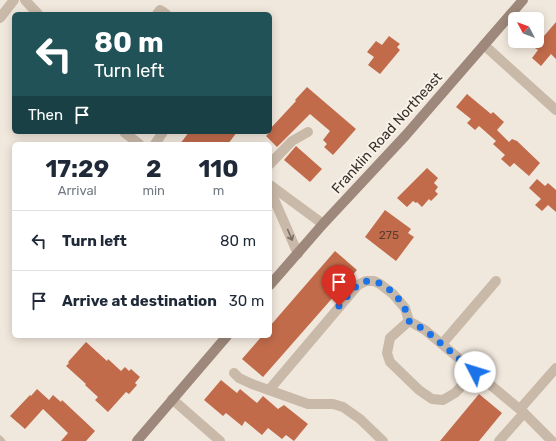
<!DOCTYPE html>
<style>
:root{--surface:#fff;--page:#f6f6f7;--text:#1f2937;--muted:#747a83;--line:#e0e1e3}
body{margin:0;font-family:Rubik,sans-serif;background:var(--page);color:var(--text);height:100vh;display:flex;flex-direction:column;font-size:15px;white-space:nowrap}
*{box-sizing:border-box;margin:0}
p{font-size:13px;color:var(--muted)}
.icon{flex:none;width:22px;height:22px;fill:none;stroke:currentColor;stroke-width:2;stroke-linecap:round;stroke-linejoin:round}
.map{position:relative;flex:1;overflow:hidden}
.side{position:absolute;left:12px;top:142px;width:260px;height:196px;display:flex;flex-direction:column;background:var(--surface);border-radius:6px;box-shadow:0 2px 10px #0003}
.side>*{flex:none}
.hud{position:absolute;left:12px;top:12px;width:260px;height:122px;border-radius:6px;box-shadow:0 2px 10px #0003;background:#205257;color:#fff;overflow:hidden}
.needle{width:26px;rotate:311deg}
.buttons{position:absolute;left:508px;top:12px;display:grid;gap:8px}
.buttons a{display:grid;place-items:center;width:36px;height:36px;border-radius:6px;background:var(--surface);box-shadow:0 2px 10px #0003;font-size:20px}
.pin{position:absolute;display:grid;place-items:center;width:34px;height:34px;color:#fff;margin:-41px -17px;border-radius:50% 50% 50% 0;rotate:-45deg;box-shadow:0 0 4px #0007}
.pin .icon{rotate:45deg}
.me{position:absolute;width:44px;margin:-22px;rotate:310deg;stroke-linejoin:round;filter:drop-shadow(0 0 3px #0008)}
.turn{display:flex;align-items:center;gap:14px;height:84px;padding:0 16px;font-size:18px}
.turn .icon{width:52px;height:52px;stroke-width:2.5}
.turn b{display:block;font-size:28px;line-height:34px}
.then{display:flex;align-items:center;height:38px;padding:0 16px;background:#0003;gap:8px;font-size:15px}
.eta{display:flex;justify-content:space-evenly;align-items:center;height:68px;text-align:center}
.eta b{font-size:24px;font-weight:700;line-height:28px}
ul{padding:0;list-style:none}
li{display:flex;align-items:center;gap:12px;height:60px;padding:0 16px;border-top:1px solid var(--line)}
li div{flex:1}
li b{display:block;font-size:15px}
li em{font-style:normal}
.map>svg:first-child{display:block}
</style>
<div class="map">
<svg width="556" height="441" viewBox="0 0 556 441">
<rect width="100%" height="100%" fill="#f1e8dd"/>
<!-- building -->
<g fill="#c16b4b">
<path d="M556,22V59L551,54L541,66L532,58L538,50L535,48L539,44L538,43Z"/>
<path d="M389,36L400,44L397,47L400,50L380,74L368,65L374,57L367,52L376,41L382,45Z"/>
<path d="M307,87L356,129L333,155L324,147L327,144L323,140L330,131L310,114L277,147L266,136L270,132V129L296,101L295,100Z"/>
<path d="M467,94L491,114L493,112L504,122L497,130L509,142L512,139L517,141L540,163L529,176L514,163L510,167L501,159L505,155L493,144L496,141L479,126L475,130L467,123L471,119L456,107Z"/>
<path d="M189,132H237L228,144H180Z"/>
<path d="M296,146L322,169L310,182L284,160Z"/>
<path d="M427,168L438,178L434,183L438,187L435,191L438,194L431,201L429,199L422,207L417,202L416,203L413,201L407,207L397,198Z"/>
<path d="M537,179L545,186L548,183L556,190V212L548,205L542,211L535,205L541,199L529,188Z"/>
<path d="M385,210L411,229L408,233L414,237L396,261L365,237Z"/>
<path d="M335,251L357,270L263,377L242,359L262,336H270V326Z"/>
<path d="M86,342L107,361L108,359L121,371L125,367L129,371L131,369L140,377L135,383L137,385L129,394L126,392L108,412L95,400L98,397L85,385L86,384L66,366L69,363L68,362Z"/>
<path d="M221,380L237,393L240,389L257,403L263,396L278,409L284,405L308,424L294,441L286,435L282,439L268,428L262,435L245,421L242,426L226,413L223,416L204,400Z"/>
<path d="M37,389L49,400L53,395L61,402L62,400L95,431L86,441H61L68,433L43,409L25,429L10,416L30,395L31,396Z"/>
<path d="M479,394L502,413L479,441H440Z"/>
</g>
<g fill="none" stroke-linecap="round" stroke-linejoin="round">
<!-- lane -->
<path stroke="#c9b9a9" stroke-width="5" d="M0,438L3,441"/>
<!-- street -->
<g stroke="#c9b9a9" stroke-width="10">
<path d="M25,0L38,14"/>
<path d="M157,14L160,10L166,14"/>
<path d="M0,18L14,0"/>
<path d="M484,45L556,110"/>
<path d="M124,132L139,144"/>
<path d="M155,144L163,132"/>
<path d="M270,164L292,141L308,132"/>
<path d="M270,185L323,224"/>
<path d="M270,190L298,254"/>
<path d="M409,321L390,338L387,353L390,362L419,390L432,399L443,400L455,393L475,372"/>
<path d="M442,344L496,281"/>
<path d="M234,373L239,378L252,384L308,404H333L343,407L360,419L383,441"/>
<path d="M269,390L358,285L366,281H374L380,284L393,294L405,308L409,321L425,330L524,413"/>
<path d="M172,399L220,441"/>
<path d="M520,409L556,368"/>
<path d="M499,441L524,413L552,441"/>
</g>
<!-- secondary -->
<g stroke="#9d887b" stroke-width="10">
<path d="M270,285L323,224L406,135L523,0"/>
<path d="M137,441L227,336"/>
</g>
</g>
<!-- one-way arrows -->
<defs><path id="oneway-shaft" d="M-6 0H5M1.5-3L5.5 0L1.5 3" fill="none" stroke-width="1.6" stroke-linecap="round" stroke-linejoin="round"/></defs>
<use stroke="#796d63" href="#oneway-shaft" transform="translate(290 235) rotate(67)"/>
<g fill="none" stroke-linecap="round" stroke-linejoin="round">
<!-- route -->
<path stroke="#1a73e8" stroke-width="7" stroke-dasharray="0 12.6" d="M339,306C345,300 351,290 358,285C375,272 398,294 405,309C407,313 408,317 409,321L425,330L475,372"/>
</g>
<g text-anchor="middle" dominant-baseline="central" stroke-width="4" stroke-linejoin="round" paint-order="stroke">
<!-- number labels -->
<g font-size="12" fill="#5a3d32">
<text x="389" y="235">275</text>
</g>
<!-- street labels -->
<g font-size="14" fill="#372e29" stroke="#f9f2e9">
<text transform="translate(387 133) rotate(-48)">Franklin Road Northeast</text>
</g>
</g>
</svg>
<div class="buttons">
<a><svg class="needle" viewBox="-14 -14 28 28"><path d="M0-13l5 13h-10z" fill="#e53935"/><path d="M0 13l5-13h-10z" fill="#747a83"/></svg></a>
</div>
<div class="pin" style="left:339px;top:306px;background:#d93025"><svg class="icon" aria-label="arrive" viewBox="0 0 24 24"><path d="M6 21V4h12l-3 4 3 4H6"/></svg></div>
<svg class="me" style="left:475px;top:372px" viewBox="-20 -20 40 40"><circle r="19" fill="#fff"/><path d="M0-13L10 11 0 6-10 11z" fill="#1a73e8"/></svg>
<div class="hud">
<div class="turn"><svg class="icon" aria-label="left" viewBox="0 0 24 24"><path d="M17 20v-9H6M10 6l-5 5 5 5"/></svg><div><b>80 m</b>Turn left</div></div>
<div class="then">Then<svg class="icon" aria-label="arrive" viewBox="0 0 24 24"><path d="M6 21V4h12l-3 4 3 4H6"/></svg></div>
</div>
<section class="side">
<div class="eta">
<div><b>17:29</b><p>Arrival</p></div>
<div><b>2</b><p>min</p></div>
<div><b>110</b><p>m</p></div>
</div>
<ul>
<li><svg class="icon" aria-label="left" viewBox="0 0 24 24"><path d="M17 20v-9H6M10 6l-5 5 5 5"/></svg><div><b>Turn left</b></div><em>80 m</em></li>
<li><svg class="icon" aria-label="arrive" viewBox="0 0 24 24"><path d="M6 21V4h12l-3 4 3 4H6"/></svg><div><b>Arrive at destination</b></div><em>30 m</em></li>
</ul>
</section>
</div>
